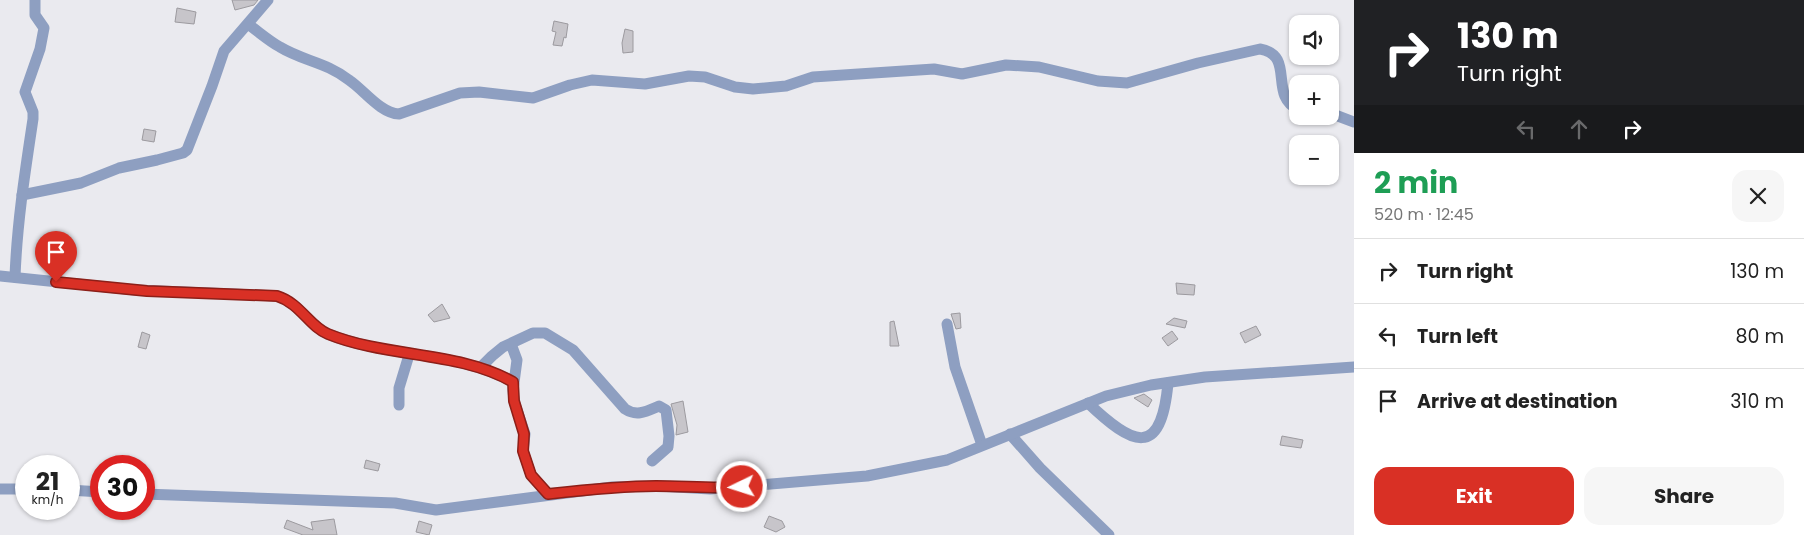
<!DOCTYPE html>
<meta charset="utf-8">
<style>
:root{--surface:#fff;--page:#f6f6f6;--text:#222;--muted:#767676;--line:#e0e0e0;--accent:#d93025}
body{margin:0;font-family:Poppins,sans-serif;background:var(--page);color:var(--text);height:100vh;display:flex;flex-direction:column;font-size:19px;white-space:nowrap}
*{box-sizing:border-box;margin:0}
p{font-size:16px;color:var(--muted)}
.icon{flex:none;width:28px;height:28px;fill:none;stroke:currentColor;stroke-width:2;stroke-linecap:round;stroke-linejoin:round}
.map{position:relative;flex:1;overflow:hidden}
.panel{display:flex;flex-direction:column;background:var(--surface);width:450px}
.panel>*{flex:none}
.banner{background:#202124;color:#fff;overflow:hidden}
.fabs{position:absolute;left:1289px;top:15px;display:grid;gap:10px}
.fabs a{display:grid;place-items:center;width:50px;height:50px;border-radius:10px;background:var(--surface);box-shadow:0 1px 4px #0004;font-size:25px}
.speed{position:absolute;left:15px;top:455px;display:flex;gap:10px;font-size:25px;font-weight:700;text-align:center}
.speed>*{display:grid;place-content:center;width:65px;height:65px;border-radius:50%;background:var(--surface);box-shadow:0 1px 4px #0004;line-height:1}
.speed small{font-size:12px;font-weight:400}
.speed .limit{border:8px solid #d22;background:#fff;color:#111}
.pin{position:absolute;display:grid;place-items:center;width:42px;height:42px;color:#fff;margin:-51px -21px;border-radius:50% 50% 50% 0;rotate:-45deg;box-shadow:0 0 5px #0007}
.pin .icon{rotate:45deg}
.me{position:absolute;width:55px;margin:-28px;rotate:266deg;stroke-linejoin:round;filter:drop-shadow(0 0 4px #0008)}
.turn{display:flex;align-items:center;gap:18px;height:105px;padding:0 20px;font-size:22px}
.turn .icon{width:65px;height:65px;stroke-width:2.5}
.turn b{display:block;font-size:35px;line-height:42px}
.lanes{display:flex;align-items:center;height:48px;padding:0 20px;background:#0003;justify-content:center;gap:25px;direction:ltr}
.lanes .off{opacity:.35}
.round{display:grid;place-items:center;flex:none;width:52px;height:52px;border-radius:15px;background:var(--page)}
.overview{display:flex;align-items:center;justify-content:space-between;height:85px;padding:0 20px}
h1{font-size:30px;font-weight:700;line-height:38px;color:#1e9e55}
.primary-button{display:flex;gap:10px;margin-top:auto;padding:10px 20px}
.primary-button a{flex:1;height:58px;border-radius:15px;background:var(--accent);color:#fff;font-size:20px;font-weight:700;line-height:58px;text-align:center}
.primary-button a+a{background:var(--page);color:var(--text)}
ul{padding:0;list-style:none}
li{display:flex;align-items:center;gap:15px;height:65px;padding:0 20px;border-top:1px solid var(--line)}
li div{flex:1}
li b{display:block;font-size:19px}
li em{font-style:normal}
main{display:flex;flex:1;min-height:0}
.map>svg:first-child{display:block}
</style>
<main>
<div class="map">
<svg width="1354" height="535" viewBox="0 0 1354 535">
<rect width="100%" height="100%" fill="#eaeaef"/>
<!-- building -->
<g fill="#c7c5ca" stroke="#9c9a9f">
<path d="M232,0H258L254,5L235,10Z"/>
<path d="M177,8L196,12L194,24L175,22Z"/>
<path d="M554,21L568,24L566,38L564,37L562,46L553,45L556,32L552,31Z"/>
<path d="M625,29L633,31V52L623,53L622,43Z"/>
<path d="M144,129L156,131L154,142L142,140Z"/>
<path d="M1176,283L1195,285L1194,295L1177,294Z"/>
<path d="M442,304L450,318L434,322L428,315Z"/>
<path d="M960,313L961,328L956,329L951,314Z"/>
<path d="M1174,318L1187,321L1185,328L1166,324Z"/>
<path d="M894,321L899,346H890V322Z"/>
<path d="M1256,326L1261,335L1245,343L1240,333Z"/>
<path d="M1172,331L1178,339L1168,346L1162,338Z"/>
<path d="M142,332L150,335L146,349L138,347Z"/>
<path d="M1144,394L1152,400L1148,407L1134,398Z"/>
<path d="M683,401L688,432L676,435L677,425L671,404Z"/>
<path d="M1282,436L1303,440L1301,448L1280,445Z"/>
<path d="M366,460L380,464L378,471L364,468Z"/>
<path d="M769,516L782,521L785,527L776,532L764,527Z"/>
<path d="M334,519L337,535H303L284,528L287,520L313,530L311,522Z"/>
<path d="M419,521L432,525L429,535L416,532Z"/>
</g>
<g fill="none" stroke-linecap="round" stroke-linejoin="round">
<!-- minor -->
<g stroke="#8e9fc1" stroke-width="11">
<path d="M249,25C259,32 269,41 280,47C303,61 326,62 349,80C364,90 380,113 399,114L460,93L479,92L533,98L570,85L592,80L645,84L689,76L705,77L735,87L753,89L786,86L813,77L934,69L962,74L1006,65L1039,67L1098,81L1127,83L1198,63L1260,49C1296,55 1268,96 1298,109"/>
<path d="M1330,113L1354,122"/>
<path d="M22,195L81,183L119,168L157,160L183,153L187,150L212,86L224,51L268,0"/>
<path d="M0,276L135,290L277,296C300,303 310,327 328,334C387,358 459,351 513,382"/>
<path d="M15,277C17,223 25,172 33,119V112L25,92L40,49L44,28L35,15V0"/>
<path d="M947,324L955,367L982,445"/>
<path d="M511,344L517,360L513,390L514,401L525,434L523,451L531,475L548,494"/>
<path d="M481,367L492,356L503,347L533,333H545L573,350L625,409C637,417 647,411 659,406L666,410L669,436L668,447L652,461"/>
<path d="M1088,403C1132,445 1161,460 1168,383"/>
<path d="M399,405V388L409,355"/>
<path d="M1010,434L1040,468L1109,535"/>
<path d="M0,489H26"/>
<path d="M69,490L101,492"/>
<path d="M144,494L395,503L436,510L612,487L658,486L710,489L867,476L947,460L1106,396L1151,385L1205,377L1354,367"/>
</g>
</g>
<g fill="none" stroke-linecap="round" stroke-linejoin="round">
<defs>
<path id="route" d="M56,282L147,291L277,296C300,303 310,327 328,334C387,358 459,351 513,382L514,401L524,434L523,451L531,475L548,494C584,490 620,486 656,486C685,486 712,489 742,487"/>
</defs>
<!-- route casing -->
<use href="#route" stroke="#8d1f18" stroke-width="12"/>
<!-- route -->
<use href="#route" stroke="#d93025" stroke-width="9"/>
</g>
</svg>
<div class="fabs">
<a><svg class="icon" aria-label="sound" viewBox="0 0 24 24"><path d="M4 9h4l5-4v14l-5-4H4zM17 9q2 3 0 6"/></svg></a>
<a>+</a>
<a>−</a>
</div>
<div class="speed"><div>21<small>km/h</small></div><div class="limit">30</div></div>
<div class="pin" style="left:56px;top:282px;background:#d93025"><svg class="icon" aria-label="arrive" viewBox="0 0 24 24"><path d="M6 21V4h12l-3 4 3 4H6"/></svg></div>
<svg class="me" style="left:742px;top:487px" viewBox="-20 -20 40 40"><circle r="17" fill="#d93025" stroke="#fff" stroke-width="3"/><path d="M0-11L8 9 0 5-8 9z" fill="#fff"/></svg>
</div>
<section class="panel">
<div class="banner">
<div class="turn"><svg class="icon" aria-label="right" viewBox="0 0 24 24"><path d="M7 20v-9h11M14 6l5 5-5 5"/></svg><div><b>130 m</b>Turn right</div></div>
<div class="lanes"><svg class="icon off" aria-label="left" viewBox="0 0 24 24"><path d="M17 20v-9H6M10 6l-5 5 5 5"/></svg><svg class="icon off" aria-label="ahead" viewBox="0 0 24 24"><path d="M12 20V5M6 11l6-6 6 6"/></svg><svg class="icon" aria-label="right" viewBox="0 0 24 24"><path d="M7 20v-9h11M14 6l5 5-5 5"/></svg></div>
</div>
<div class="overview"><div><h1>2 min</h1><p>520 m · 12:45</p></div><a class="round"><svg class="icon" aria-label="close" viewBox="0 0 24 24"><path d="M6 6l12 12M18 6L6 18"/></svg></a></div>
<ul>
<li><svg class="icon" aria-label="right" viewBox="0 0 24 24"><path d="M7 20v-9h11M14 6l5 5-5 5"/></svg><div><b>Turn right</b></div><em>130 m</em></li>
<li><svg class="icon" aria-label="left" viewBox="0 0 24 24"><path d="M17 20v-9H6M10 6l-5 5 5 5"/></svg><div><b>Turn left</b></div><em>80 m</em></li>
<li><svg class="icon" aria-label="arrive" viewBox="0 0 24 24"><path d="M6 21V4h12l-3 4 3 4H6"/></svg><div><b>Arrive at destination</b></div><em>310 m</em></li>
</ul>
<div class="primary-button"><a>Exit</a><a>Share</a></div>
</section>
</main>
